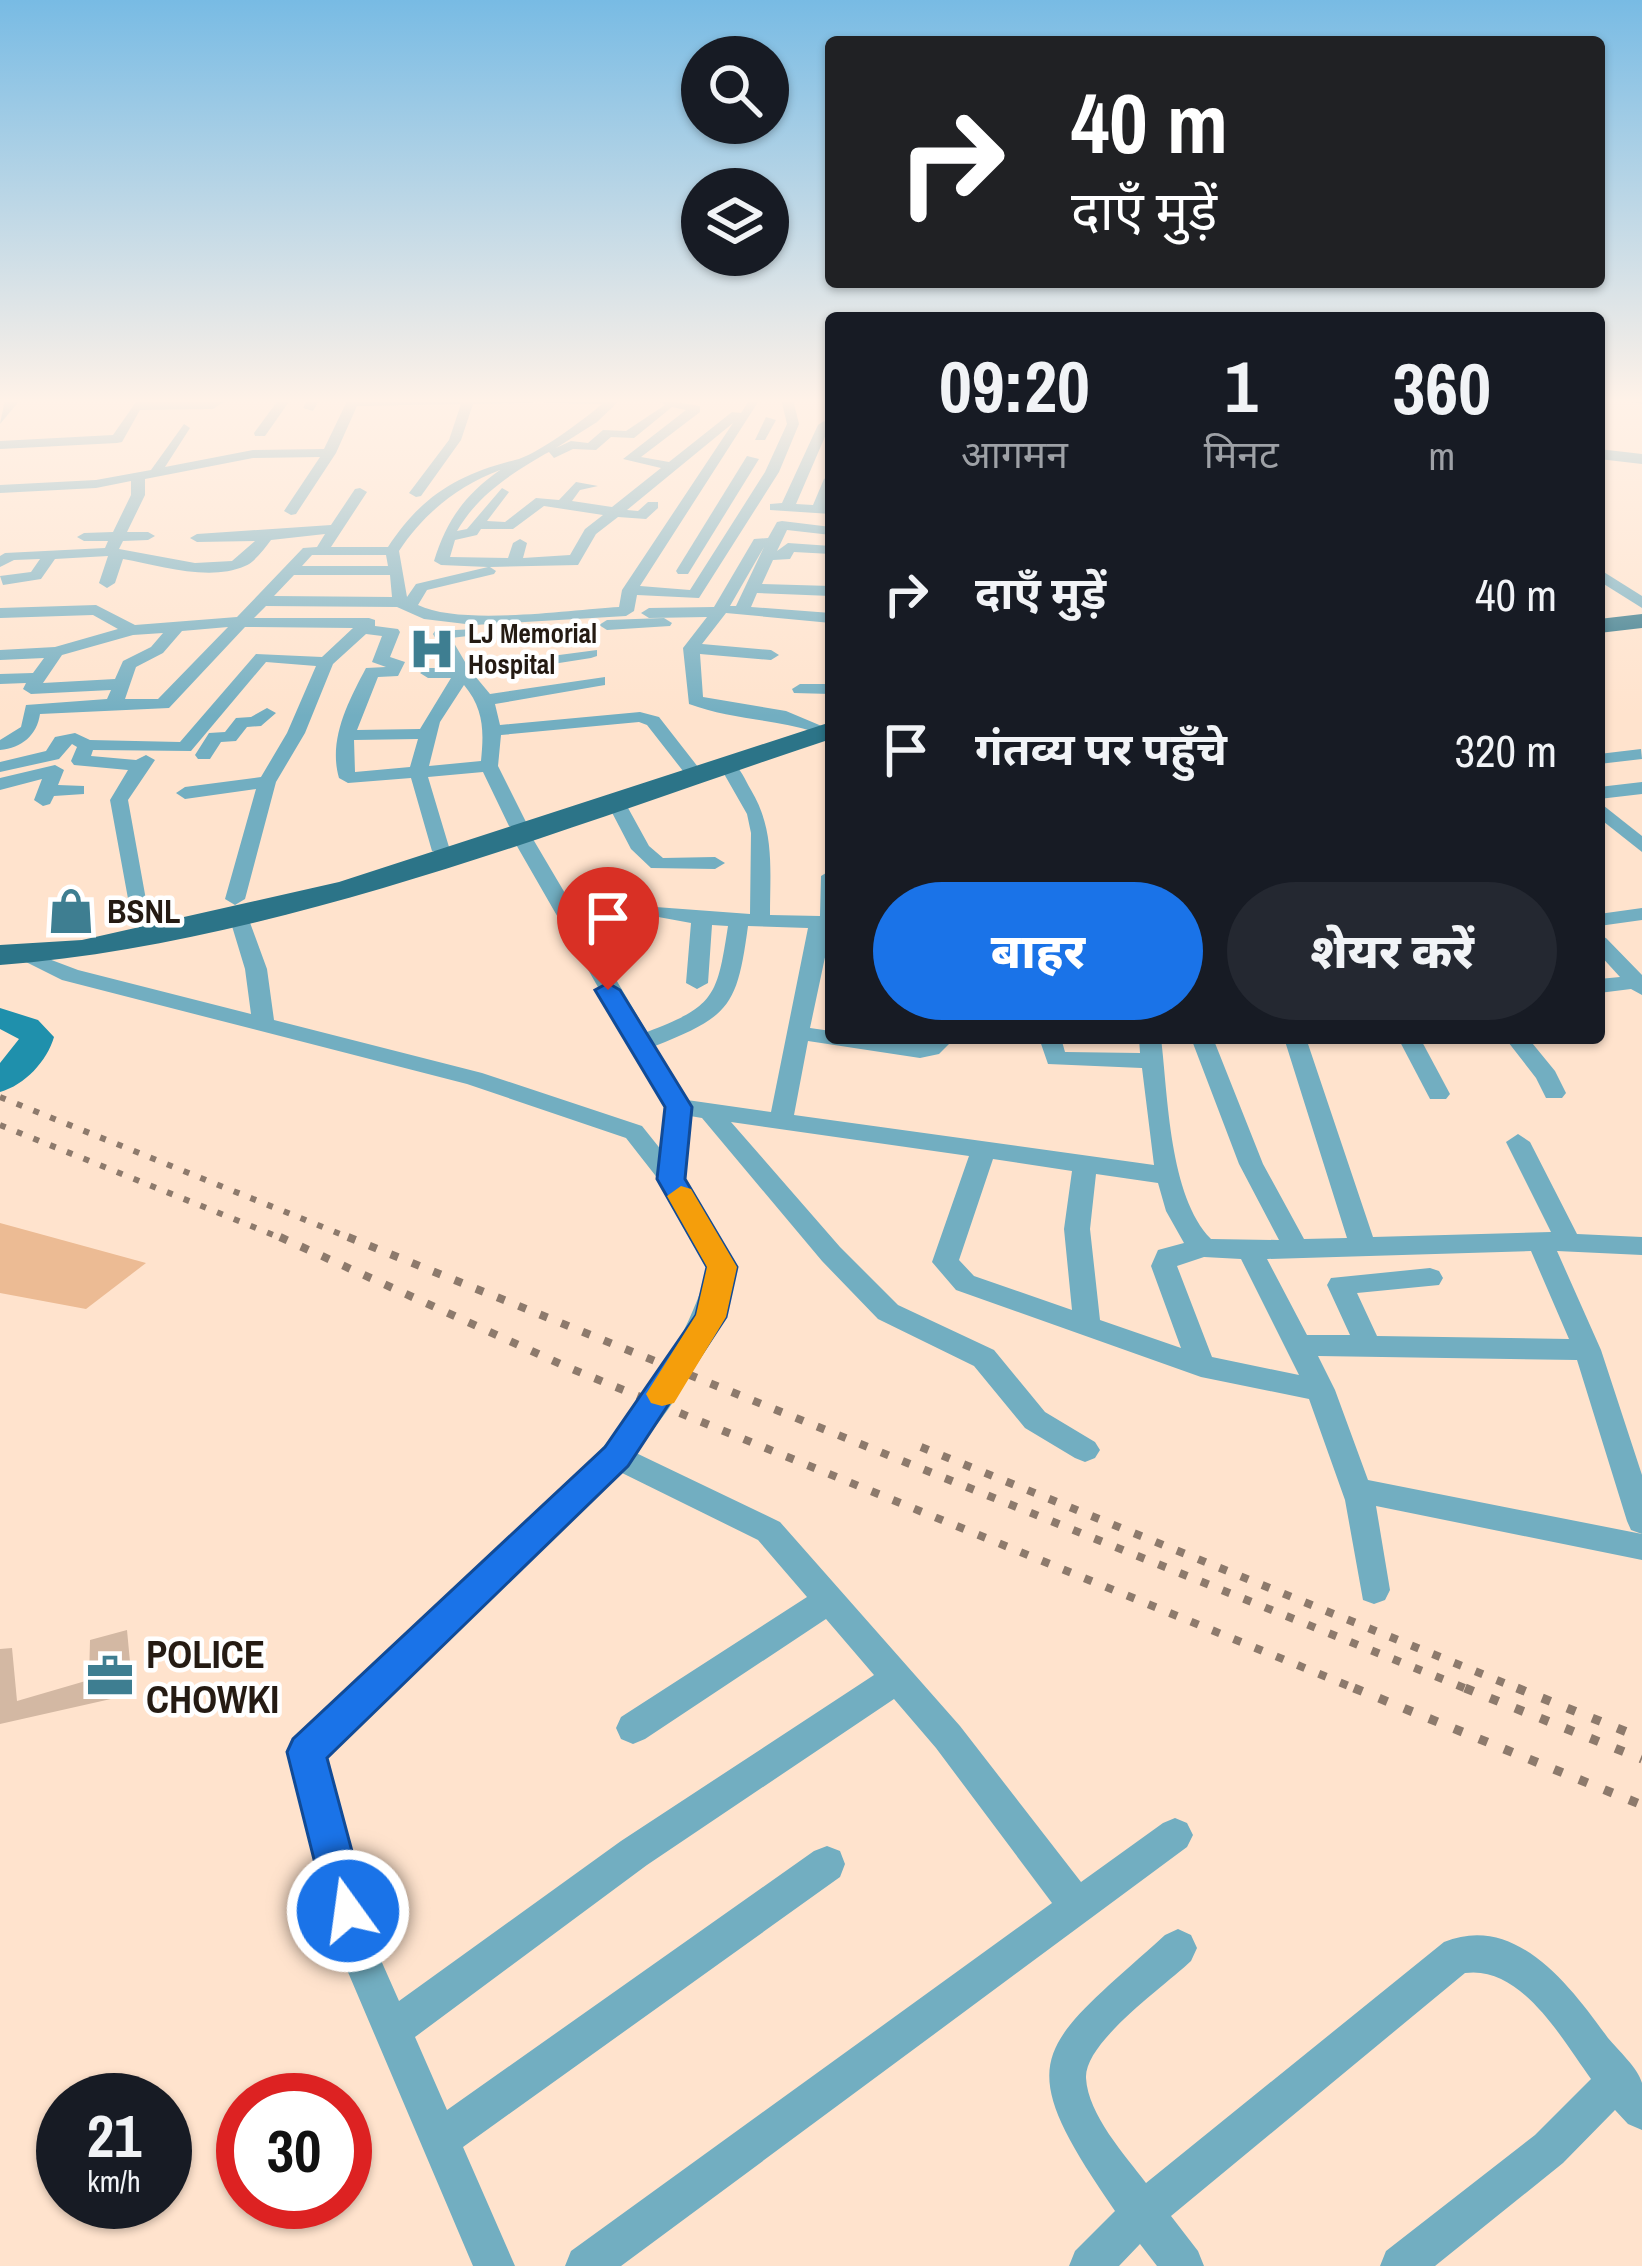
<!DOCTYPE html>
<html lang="hi">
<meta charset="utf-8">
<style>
:root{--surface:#171b24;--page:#242831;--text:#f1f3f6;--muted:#9ea1a6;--accent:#1a73e8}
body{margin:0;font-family:"Archivo Narrow","Noto Sans Devanagari",sans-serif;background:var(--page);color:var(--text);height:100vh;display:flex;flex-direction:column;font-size:45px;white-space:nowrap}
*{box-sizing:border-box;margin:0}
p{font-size:39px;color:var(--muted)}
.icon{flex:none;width:66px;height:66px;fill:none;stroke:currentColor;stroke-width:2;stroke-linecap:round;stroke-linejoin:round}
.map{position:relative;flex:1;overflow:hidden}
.sheet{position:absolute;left:825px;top:312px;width:780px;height:732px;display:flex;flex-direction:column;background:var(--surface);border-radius:12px;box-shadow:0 3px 9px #0004}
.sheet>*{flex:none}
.hud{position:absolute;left:825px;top:36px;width:780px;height:252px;border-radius:12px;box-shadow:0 3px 9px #0004;background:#202124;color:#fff;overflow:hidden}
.buttons{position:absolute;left:681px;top:36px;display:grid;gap:24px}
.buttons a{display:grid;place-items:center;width:108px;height:108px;border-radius:50%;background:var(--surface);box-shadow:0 3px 9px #0004;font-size:60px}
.speed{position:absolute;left:36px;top:2073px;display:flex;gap:24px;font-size:60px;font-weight:700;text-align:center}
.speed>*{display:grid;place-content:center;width:156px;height:156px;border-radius:50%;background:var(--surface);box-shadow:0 3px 9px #0004;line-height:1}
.speed small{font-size:30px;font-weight:400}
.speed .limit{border:18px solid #d22;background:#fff;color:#111}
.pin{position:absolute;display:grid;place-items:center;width:102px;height:102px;color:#fff;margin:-123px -51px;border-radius:50% 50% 50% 0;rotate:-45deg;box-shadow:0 0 12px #0007}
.pin .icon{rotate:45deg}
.me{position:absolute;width:132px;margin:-66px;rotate:346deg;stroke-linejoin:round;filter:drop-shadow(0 0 9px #0008)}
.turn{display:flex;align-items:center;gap:42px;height:252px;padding:0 48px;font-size:54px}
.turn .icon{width:156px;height:156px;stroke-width:2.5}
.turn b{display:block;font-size:84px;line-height:102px}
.eta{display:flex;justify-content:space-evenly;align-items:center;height:204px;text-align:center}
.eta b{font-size:72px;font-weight:800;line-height:84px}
.action{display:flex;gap:24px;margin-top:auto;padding:24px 48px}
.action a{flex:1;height:138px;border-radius:72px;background:var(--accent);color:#fff;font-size:48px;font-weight:800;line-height:138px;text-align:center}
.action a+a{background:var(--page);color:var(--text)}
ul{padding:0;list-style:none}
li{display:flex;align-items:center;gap:36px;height:156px;padding:0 48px}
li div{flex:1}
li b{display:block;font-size:45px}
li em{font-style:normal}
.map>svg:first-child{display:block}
</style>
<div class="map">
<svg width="1642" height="2266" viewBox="0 0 1642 2266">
<rect width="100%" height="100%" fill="#ffe3cd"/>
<!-- green -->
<path fill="#ecbb94" d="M0,1223L146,1263L86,1309L0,1293Z"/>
<!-- building -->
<path fill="#d3b8a3" d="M127,1630L133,1694L0,1724V1649L12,1648L17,1701L89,1680L90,1640Z"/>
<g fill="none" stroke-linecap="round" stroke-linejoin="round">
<!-- minor -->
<g fill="#72aec1" fill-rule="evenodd">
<path d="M214,399H228L213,409L140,410L122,442L117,443L0,449V441L113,435L136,402Z"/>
<path d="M279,399H291L265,436H255L254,433Z"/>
<path d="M308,399H320L313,411L303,408Z"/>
<path d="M348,399H538L532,403L473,404L461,440L421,496L416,497L409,493L449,440L461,404L357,406L336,453L296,514L291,515L284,511L320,457L253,458L145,479V495L127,532H148L155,536L148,540L123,541L119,549L195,563L232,561L255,541L197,542L190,538L197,534L331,525L355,489L360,488L367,492L331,547H388C421,496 459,474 515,460C535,456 585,419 602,404L546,403L540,399H621L597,422L556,448L571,441L588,443L603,430L626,431L665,405L656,399L700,406V412L641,457L669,462L732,412L741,413L750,399H760L640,586L690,590L765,472L787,424L781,399H793L799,424L779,472L699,598L637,595L634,611L626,616L474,625L424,619L397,607L266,606L254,618H369L375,620V626L398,629L400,632L390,657L405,662L398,676L378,677L357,730L420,729L451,678H428L420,673L428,668H452L433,634L435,631L476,629V635L451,638L468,667L597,650V656L591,658L475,676L490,694L605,677V685L599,686L495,704L500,725L640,712L659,717L698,767L695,771H683L647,725L639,722L501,735L498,766L526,822L523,826H509L483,772L428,777L449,847L446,851H432L411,778L348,783L339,778C328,740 348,702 366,668L386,667L372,662L382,636L366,634L333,664L305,733L276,782L245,899L235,905L225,899L256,789L185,799L176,793L185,787L261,777L287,733L316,666L266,662L191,751L93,750L91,756L136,760L146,755L155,760L128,800L150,922L147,926H133L110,800L128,770L74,765L71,761L77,747L72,744L59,759L0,772V762L46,751L55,737L75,733L90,740L180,742L256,654L322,657L353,628L245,627L169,708L40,714C37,735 22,748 0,750V740L21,727L26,705L107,699L111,690L31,694L23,689L26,683L0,684V674L33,673L44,658L0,660V650L55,647L118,629L93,615L0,618V608L96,605L135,625L237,617L303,548L317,547L325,534L271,540C264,549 255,562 245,566C209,582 159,565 123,559L115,583L107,588L99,583L108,556L55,559L41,579L3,585L0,576L31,572L40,559L14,560L0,567V556L5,553L105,548L108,541H84L77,537L84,533L113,532L131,495V481L96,488L0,493V485L96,480L151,470L184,424L190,428L165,467L253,450L324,449ZM672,407L686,410L623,459L661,468L612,507L572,501L580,490L598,486L576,482L559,500L536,498L505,522L487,521L509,492L502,488L467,529L457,531C478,495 509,475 545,454L549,452L554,458L573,449L596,450L611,437L634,438ZM733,423L622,590L619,607C568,610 461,626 418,605L427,590L494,574L496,571L490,567L578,565L596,534L618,517L646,519L658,508V502H648L638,511L627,510ZM500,470C464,495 446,522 434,561L441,565L488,567L416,584L407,597L399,551C424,513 458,486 500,470ZM544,506L603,515L585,529L570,555L523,558L527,543L520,539L513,543L508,558L450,557L455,540L477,535L481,529H513ZM312,555H386L388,566H302ZM294,575H390L392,597L274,596ZM228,627L158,699H125L136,667L163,653L182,631ZM163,633L151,647L123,661L115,679L43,683L62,655L133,635ZM464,685C484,709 484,731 481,761L429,766L440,722ZM418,739L410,767L355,772L354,740Z"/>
<path d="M1630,399H1642V404L1632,402Z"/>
<path d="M766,417L776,420L765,440H755Z"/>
<path d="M824,421L830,425L796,504L813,505L824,479L831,475L827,506H831V514L770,510V504L782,503L818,425Z"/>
<path d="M1599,435L1605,436V442L1599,443Z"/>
<path d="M747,456L759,459L688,574H678L676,571Z"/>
<path d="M782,521L831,527V535L787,530L777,551L788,543L831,546V554L794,552L790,559L773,560L762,584L831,586V596L757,593L751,607L831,613V623L726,613L702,644L771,650L779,655L771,660L700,654L703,697L786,711L824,727L815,732C774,719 729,719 689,704L683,648L707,617L649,618L641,613L649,608L714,607L754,539L768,538L777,522ZM764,547L736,606H730Z"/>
<path d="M1599,569L1642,596V608L1599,581Z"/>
<path d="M664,618L672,623L670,626L607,630L599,625L607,620Z"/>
<path d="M800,684H831V694L794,693L792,689Z"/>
<path d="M267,708L276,713L261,726L247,727L236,741L221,742L210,759H198L195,755L209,733L225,732L236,718L251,717Z"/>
<path d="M1641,749L1642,759L1599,764V754Z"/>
<path d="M728,760C740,766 744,778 751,790C775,830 770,869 770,915L820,916L821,876L831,870V929L810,1028L831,1031V1038H880L920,1044L930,1038H955L939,1054L920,1058L808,1041L794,1115L1154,1165L1142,1068L1048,1064L1039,1038H1061L1065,1052L1140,1053L1139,1038H1161C1168,1095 1169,1196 1211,1239L1279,1240L1239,1164L1191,1038H1213L1263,1164L1304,1239L1347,1238L1284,1038H1306L1373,1237L1551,1232L1506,1142L1518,1134L1530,1142L1577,1234L1642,1237V1255L1557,1251L1601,1350L1642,1475V1534L1631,1530L1627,1521L1577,1360L1318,1356L1335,1390L1368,1480L1642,1534V1560L1376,1506L1390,1590L1385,1600L1374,1604L1363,1600L1345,1500L1309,1399L1201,1377L956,1290L932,1262L969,1156L731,1122L840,1247L898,1305L994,1350L1045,1412L1095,1442L1100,1450L1095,1458L1085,1462L1075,1458L1025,1428L974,1366L878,1319L822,1261L702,1118L690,1116L683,1179L735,1267C715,1337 683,1398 634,1452L780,1522L960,1726L1081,1882L1163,1823L1175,1818L1187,1823L1193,1835L1187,1847L621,2266H565L571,2251L1052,1903L936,1748L894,1699L647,1865L415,2037L447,2110L814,1851L827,1846L840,1851L845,1864L840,1877L463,2147L515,2266H473L339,1951L290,1752L295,1741C357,1681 420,1622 483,1563C583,1469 666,1403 709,1267L662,1184L626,1138L467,1084L62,980L14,956L25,950L78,970L251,1014L245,969L228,913L238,907L245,909L267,969L274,1020L482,1073L642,1126L662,1151L667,1107L510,834L520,828L530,834L647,1032C715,1006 717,997 728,926L712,925L708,983L697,989L686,983L691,923L642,914V906L750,914L751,833L747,814L719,765ZM748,926L808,928L771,1112L687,1100L655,1046C730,1016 737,1007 748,926ZM993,1159L1072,1171L1064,1229L1072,1310L974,1276L959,1260ZM1096,1174L1158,1183L1166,1211L1184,1243L1158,1250L1151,1266L1181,1348L1100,1320L1090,1229ZM1531,1251L1569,1339L1377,1336L1357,1293L1439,1285L1443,1278L1439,1271L1430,1268L1331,1278L1327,1285L1350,1335H1307L1267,1259ZM1204,1257L1241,1259L1299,1375L1212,1357L1177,1266ZM618,1471L758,1540L807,1597L621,1717L616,1728L621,1739L633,1744L645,1739L826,1619L874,1675L621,1841L399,2001L376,1949L325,1757Z"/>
<path d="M55,765L64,770L58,785L84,786V794L54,796L50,804L43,806L34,800L42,779L0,790V778Z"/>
<path d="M1642,782V794L1599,799V787Z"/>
<path d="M615,795L622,797L649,846L663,858L715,857L725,863L715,869L651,868L631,849L606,801Z"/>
<path d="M1599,802L1642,836V852L1599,818Z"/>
<path d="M1642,908V920L1599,926V914Z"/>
<path d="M1599,936L1606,938L1642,975V995L1631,989L1599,993V979L1620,977L1599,954Z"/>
<path d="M1398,1038H1420L1450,1094L1446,1099H1430Z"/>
<path d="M1505,1038H1528L1555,1071L1566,1093L1562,1098H1546L1536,1078Z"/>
<path d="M1178,1929L1191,1935L1197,1948L1191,1961C1166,1985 1084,2042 1086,2078C1088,2115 1125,2155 1146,2183L1444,1942C1516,1912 1571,1987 1608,2038C1618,2050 1638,2068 1642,2083C1642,2096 1642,2116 1642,2130L1628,2124L1615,2110L1563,2163L1435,2266H1380L1386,2251L1535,2135L1591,2079C1562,2039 1521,1965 1465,1973L1171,2216L1198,2251L1204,2266H1157L1140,2244L1119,2266H1069L1075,2251L1115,2211C1007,2055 1038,2050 1165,1935Z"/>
</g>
<!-- tertiary -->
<g fill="#72aec1" fill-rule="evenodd">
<path d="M5,399H21L0,424Z"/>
<path d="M1599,449L1642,454V464L1599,459Z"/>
</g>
<!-- secondary -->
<path fill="#1f90ac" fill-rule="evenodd" d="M0,1008L38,1020L54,1037C47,1061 25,1085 0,1092V1063L19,1039L0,1029Z"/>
<!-- primary -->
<g fill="#2c7488" fill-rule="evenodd">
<path d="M1642,614V628L1599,633V619Z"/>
<path d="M831,722V739C568,826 276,944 0,965V945L82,940L339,882Z"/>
</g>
<!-- rail-far2 -->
<g stroke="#8d7a6c" stroke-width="6" stroke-dasharray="6 12" stroke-linecap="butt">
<path d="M0,1097L355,1240"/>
<path d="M0,1125L286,1240"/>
</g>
<!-- rail-far1 -->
<g stroke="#8d7a6c" stroke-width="8" stroke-dasharray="8 15" stroke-linecap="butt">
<path d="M280,1237L567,1367L1361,1691"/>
<path d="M348,1237L1472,1691"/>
<path d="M921,1447L1524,1691"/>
</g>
<!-- rail -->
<g stroke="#8d7a6c" stroke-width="9" stroke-dasharray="9 18" stroke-linecap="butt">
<path d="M1354,1688L1642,1805"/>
<path d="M1465,1688L1642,1759"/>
<path d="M1517,1688L1642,1738"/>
</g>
</g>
<!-- sky -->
<linearGradient id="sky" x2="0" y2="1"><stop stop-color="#78bbe4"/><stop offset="0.56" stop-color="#fff2e8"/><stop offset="1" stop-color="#fff2e8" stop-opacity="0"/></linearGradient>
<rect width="1642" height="716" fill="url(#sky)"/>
<!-- route -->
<path fill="#1a73e8" stroke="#114b97" stroke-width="3" d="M608,983L620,990L692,1107L685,1179L737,1267L726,1317L628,1466L327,1758L368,1911L362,1926L348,1932L333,1926L327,1911L287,1752L293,1739L605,1447L696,1315L707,1267L657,1179L665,1107L595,990Z"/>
<!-- slow -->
<path fill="#f59e0b" d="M681,1186L691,1189L737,1267L726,1317L674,1403L662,1406L651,1403L646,1394L696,1315L707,1267L667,1196Z"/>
<!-- icons -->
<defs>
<symbol id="hospital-bare" viewBox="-9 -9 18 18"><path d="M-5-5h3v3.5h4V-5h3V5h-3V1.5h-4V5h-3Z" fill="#3e7e91" stroke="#fff" stroke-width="2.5" paint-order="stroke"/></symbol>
<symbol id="shop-bare" viewBox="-9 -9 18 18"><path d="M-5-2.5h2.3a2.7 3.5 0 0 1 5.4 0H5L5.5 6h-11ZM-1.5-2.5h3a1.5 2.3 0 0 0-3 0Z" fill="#3e7e91" stroke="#fff" stroke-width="2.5" paint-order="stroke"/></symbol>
<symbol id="office-bare" viewBox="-9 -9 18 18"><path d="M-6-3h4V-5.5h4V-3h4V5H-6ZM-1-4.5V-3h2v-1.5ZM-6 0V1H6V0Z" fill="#3e7e91" stroke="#fff" stroke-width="2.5" paint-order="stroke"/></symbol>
</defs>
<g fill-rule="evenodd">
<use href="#hospital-bare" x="399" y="616" width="66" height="66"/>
<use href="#shop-bare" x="38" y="878" width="66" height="66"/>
<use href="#office-bare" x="77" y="1643" width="66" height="66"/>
</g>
<g text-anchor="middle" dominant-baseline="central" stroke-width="9" stroke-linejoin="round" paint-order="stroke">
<!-- far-poi labels -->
<g font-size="27" font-weight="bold" fill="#251b13" stroke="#fff" text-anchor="start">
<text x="468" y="633">LJ Memorial<tspan x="468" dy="31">Hospital</tspan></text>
</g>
<!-- poi labels -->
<g font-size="33" font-weight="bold" fill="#251b13" stroke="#fff" text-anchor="start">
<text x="107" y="911">BSNL</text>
</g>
<!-- near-poi labels -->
<g font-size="39" font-weight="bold" fill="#251b13" stroke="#fff" text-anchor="start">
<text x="146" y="1654">POLICE<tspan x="146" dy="45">CHOWKI</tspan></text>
</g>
</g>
</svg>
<div class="buttons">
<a><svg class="icon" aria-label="search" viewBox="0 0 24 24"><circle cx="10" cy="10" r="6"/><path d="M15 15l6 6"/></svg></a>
<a><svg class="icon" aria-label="layers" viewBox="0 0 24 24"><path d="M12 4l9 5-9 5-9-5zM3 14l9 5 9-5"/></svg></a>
</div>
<div class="speed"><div>21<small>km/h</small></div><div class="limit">30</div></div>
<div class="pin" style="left:608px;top:990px;background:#d93025"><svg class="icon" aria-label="arrive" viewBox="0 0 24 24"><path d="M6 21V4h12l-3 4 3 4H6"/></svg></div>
<svg class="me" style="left:348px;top:1911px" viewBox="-20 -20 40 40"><circle r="17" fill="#1a73e8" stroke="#fff" stroke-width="3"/><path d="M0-11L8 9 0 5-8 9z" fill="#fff"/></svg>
<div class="hud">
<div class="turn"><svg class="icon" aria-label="right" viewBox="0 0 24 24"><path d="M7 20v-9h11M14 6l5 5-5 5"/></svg><div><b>40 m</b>दाएँ मुड़ें</div></div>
</div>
<section class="sheet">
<div class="eta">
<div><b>09:20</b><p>आगमन</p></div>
<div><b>1</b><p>मिनट</p></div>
<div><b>360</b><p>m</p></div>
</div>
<ul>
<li><svg class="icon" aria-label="right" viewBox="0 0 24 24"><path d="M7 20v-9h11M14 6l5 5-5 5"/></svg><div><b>दाएँ मुड़ें</b></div><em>40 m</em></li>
<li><svg class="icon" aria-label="arrive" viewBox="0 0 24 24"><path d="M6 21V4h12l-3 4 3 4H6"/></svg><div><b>गंतव्य पर पहुँचे</b></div><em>320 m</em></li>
</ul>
<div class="action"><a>बाहर</a><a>शेयर करें</a></div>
</section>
</div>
